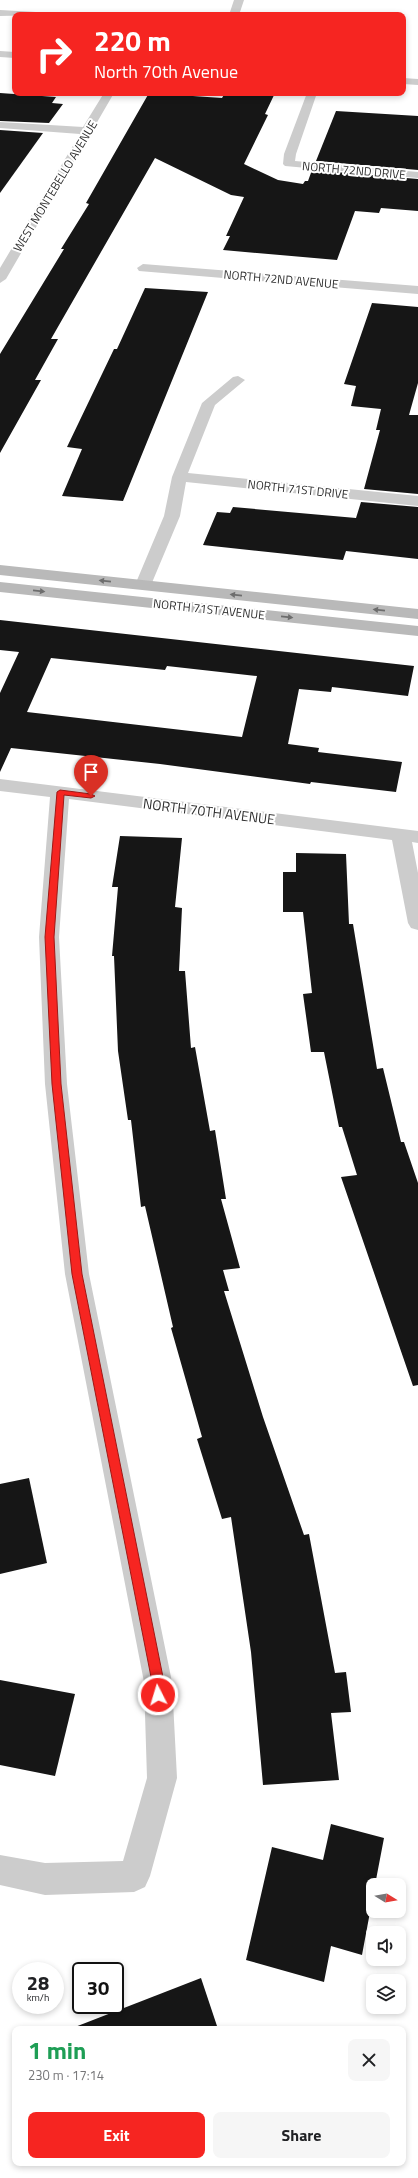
<!DOCTYPE html>
<meta charset="utf-8">
<style>
:root{--surface:#fff;--page:#f6f6f6;--text:#202124;--muted:#757577;--accent:#f62521}
body{margin:0;font-family:"Titillium Web",sans-serif;background:var(--page);color:var(--text);height:100vh;display:flex;flex-direction:column;font-size:15px;white-space:nowrap}
*{box-sizing:border-box;margin:0}
p{font-size:13px;color:var(--muted)}
.icon{flex:none;width:22px;height:22px;fill:none;stroke:currentColor;stroke-width:2;stroke-linecap:round;stroke-linejoin:round}
.map{position:relative;flex:1;overflow:hidden}
.drawer{position:absolute;left:12px;top:2026px;width:394px;height:140px;display:flex;flex-direction:column;background:var(--surface);border-radius:8px;box-shadow:0 2px 6px #0003}
.drawer>*{flex:none}
.top-card{position:absolute;left:12px;top:12px;width:394px;height:84px;border-radius:8px;box-shadow:0 2px 6px #0003;background:#f62521;color:#fff;overflow:hidden}
.needle{width:26px;rotate:101deg}
.fabs{position:absolute;left:366px;top:1878px;display:grid;gap:8px}
.fabs a{display:grid;place-items:center;width:40px;height:40px;border-radius:8px;background:var(--surface);box-shadow:0 2px 6px #0003;font-size:20px}
.speed{position:absolute;left:12px;top:1962px;display:flex;gap:8px;font-size:20px;font-weight:700;text-align:center}
.speed>*{display:grid;place-content:center;width:52px;height:52px;border-radius:50%;background:var(--surface);box-shadow:0 2px 6px #0003;line-height:1}
.speed small{font-size:10px;font-weight:400}
.speed .limit{border:2px solid #111;border-radius:6px;background:#fff;color:#111}
.pin{position:absolute;display:grid;place-items:center;width:34px;height:34px;color:#fff;margin:-41px -17px;border-radius:50% 50% 50% 0;rotate:-45deg;box-shadow:0 0 4px #0007}
.pin .icon{rotate:45deg}
.me{position:absolute;width:44px;margin:-22px;rotate:355deg;stroke-linejoin:round;filter:drop-shadow(0 0 3px #0008)}
.turn{display:flex;align-items:center;gap:14px;height:84px;padding:0 16px;font-size:18px}
.turn .icon{width:52px;height:52px;stroke-width:2.5}
.turn b{display:block;font-size:28px;line-height:34px}
.round{display:grid;place-items:center;flex:none;width:42px;height:42px;border-radius:8px;background:var(--page)}
.headline{display:flex;align-items:center;justify-content:space-between;height:68px;padding:0 16px}
h1{font-size:24px;font-weight:700;line-height:30px;color:#1e9e55}
.cta{display:flex;gap:8px;margin-top:auto;padding:8px 16px}
.cta a{flex:1;height:46px;border-radius:8px;background:var(--accent);color:#fff;font-size:16px;font-weight:700;line-height:46px;text-align:center}
.cta a+a{background:var(--page);color:var(--text)}
.map>svg:first-child{display:block}
</style>
<div class="map">
<svg width="418" height="2178" viewBox="0 0 418 2178">
<rect width="100%" height="100%" fill="#fff"/>
<!-- building -->
<g fill="#161616" fill-rule="evenodd">
<path d="M0,93L56,97L52,103L63,104L49,123L0,121Z"/>
<path d="M149,93L222,98L225,93H275L265,114L268,115L244,164L278,180L303,184L305,181H308L312,170L418,179V211L381,208L379,213L355,211L337,260L223,250L230,236H226L244,197L231,195L155,158L51,339H58L35,380H41L0,453V354L64,249H61L89,204L86,203Z"/>
<path d="M336,111L418,116V170L316,161Z"/>
<path d="M0,130L43,133L0,193Z"/>
<path d="M145,288L208,292L123,501L62,496L82,449L67,447L114,349H117Z"/>
<path d="M372,303L418,307V383L409,415H418V494L364,489L380,430H376L381,409L351,406L356,386L344,384Z"/>
<path d="M361,502L418,507V559L346,551L343,560L203,545L217,512L230,513L233,507L356,518Z"/>
<path d="M0,620L414,666L408,696L332,687L331,692L299,689L288,744L319,748L318,752L402,762L396,792L311,782L310,784L160,764L11,748L0,772V693L19,652L0,650ZM51,658L165,670L167,666L257,676L242,737L27,712Z"/>
<path d="M120,836L182,838L175,907L182,908L179,971H185L191,1048L195,1047L210,1131L215,1130L226,1199H221L240,1268L223,1270L229,1291H224L263,1417L304,1535L309,1534L335,1673L346,1672L351,1712L331,1713L339,1780L263,1785L251,1652L231,1517L222,1519L197,1439L202,1437L171,1328L173,1327L145,1206L141,1207L131,1120H128L118,1051L114,956H112L118,887H112Z"/>
<path d="M296,853L346,854L349,924H353L377,1069L383,1068L401,1142H404L418,1183V1385L413,1386L341,1177L357,1175L342,1127H339L324,1052H311L303,994L312,993L303,912H283V872H296Z"/>
<path d="M29,1478L47,1563L0,1574V1484Z"/>
<path d="M0,1680L75,1694L55,1776L0,1765Z"/>
<path d="M331,1824L384,1838L375,1885H373V1896L362,1955L331,1946L324,1982L246,1960L272,1847L323,1860Z"/>
<path d="M201,1978L218,2029H76L75,2027Z"/>
</g>
<g fill="none" stroke-linecap="round" stroke-linejoin="round">
<!-- street -->
<g fill="#ccc" fill-rule="evenodd">
<path d="M234,0H244L239,15H229Z"/>
<path d="M0,10L36,12L41,15L0,16Z"/>
<path d="M0,51L15,52V58L0,57Z"/>
<path d="M403,78L418,79V85L403,84Z"/>
<path d="M104,93H114L6,279L0,283V268L80,134L0,128V122L83,127Z"/>
<path d="M307,93H317L296,154L295,161L418,172V178L285,166L283,164L284,154Z"/>
<path d="M143,264L418,286V294L139,271L137,268Z"/>
<path d="M238,376L245,380L215,405L188,473L418,496V506L186,482L180,516L151,585L149,588H137L135,585L164,516L172,477L202,403L233,377Z"/>
<path d="M0,779L418,831V843L412,842L418,873V930L411,928L408,923L392,840L69,799L59,937L67,1084L89,1274L172,1682L177,1778L150,1876L145,1887L134,1892L45,1895L0,1885V1855L45,1863L123,1861L147,1778L144,1682L65,1274L45,1084L39,937L50,797L0,791Z"/>
</g>
<!-- secondary -->
<g fill="#b9b9b9" fill-rule="evenodd">
<path d="M0,565L418,609V619L0,575Z"/>
<path d="M0,582L418,626V636L0,592Z"/>
</g>
</g>
<!-- one-way arrows -->
<defs><path id="oneway-solid" d="M-6-.8H1V-3.2L6.5 0L1 3.2V.8H-6Z"/></defs>
<g fill="#6d6d6d">
<use href="#oneway-solid" transform="translate(105 581) rotate(-174)"/>
<use href="#oneway-solid" transform="translate(39 591) rotate(6)"/>
<use href="#oneway-solid" transform="translate(236 595) rotate(-174)"/>
<use href="#oneway-solid" transform="translate(379 610) rotate(-174)"/>
<use href="#oneway-solid" transform="translate(287 617) rotate(6)"/>
</g>
<!-- route -->
<path fill="#f62521" stroke="#a01815" d="M60,790L91,794L95,796L91,798L64,795L54,937L61,1084L82,1274L164,1682L163,1699L158,1701L154,1699L152,1682L72,1274L52,1084L45,937L57,792Z"/>
<g text-anchor="middle" dominant-baseline="central" stroke-width="4" stroke-linejoin="round" paint-order="stroke">
<!-- far-street labels -->
<g font-size="12" fill="#2f2f2f" stroke="#fff">
<text transform="translate(354 170) rotate(5)">NORTH 72ND DRIVE</text>
<text transform="translate(55 186) rotate(-59)">WEST MONTEBELLO AVENUE</text>
<text transform="translate(281 279) rotate(5)">NORTH 72ND AVENUE</text>
<text transform="translate(298 489) rotate(6)">NORTH 71ST DRIVE</text>
<text transform="translate(209 609) rotate(6)">NORTH 71ST AVENUE</text>
</g>
<!-- street labels -->
<g font-size="14" fill="#2f2f2f" stroke="#fff">
<text transform="translate(209 811) rotate(7)">NORTH 70TH AVENUE</text>
</g>
</g>
</svg>
<div class="fabs">
<a><svg class="needle" viewBox="-14 -14 28 28"><path d="M0-13l5 13h-10z" fill="#e53935"/><path d="M0 13l5-13h-10z" fill="#757577"/></svg></a>
<a><svg class="icon" aria-label="sound" viewBox="0 0 24 24"><path d="M4 9h4l5-4v14l-5-4H4zM17 9q2 3 0 6"/></svg></a>
<a><svg class="icon" aria-label="layers" viewBox="0 0 24 24"><path d="M12 4l9 5-9 5-9-5zM3 14l9 5 9-5"/></svg></a>
</div>
<div class="speed"><div>28<small>km/h</small></div><div class="limit">30</div></div>
<div class="pin" style="left:91px;top:796px;background:#d93025"><svg class="icon" aria-label="arrive" viewBox="0 0 24 24"><path d="M6 21V4h12l-3 4 3 4H6"/></svg></div>
<svg class="me" style="left:158px;top:1695px" viewBox="-20 -20 40 40"><circle r="17" fill="#f62521" stroke="#fff" stroke-width="3"/><path d="M0-11L8 9 0 5-8 9z" fill="#fff"/></svg>
<div class="top-card">
<div class="turn"><svg class="icon" aria-label="right" viewBox="0 0 24 24"><path d="M7 20v-9h11M14 6l5 5-5 5"/></svg><div><b>220 m</b>North 70th Avenue</div></div>
</div>
<section class="drawer">
<div class="headline"><div><h1>1 min</h1><p>230 m · 17:14</p></div><a class="round"><svg class="icon" aria-label="close" viewBox="0 0 24 24"><path d="M6 6l12 12M18 6L6 18"/></svg></a></div>
<div class="cta"><a>Exit</a><a>Share</a></div>
</section>
</div>
